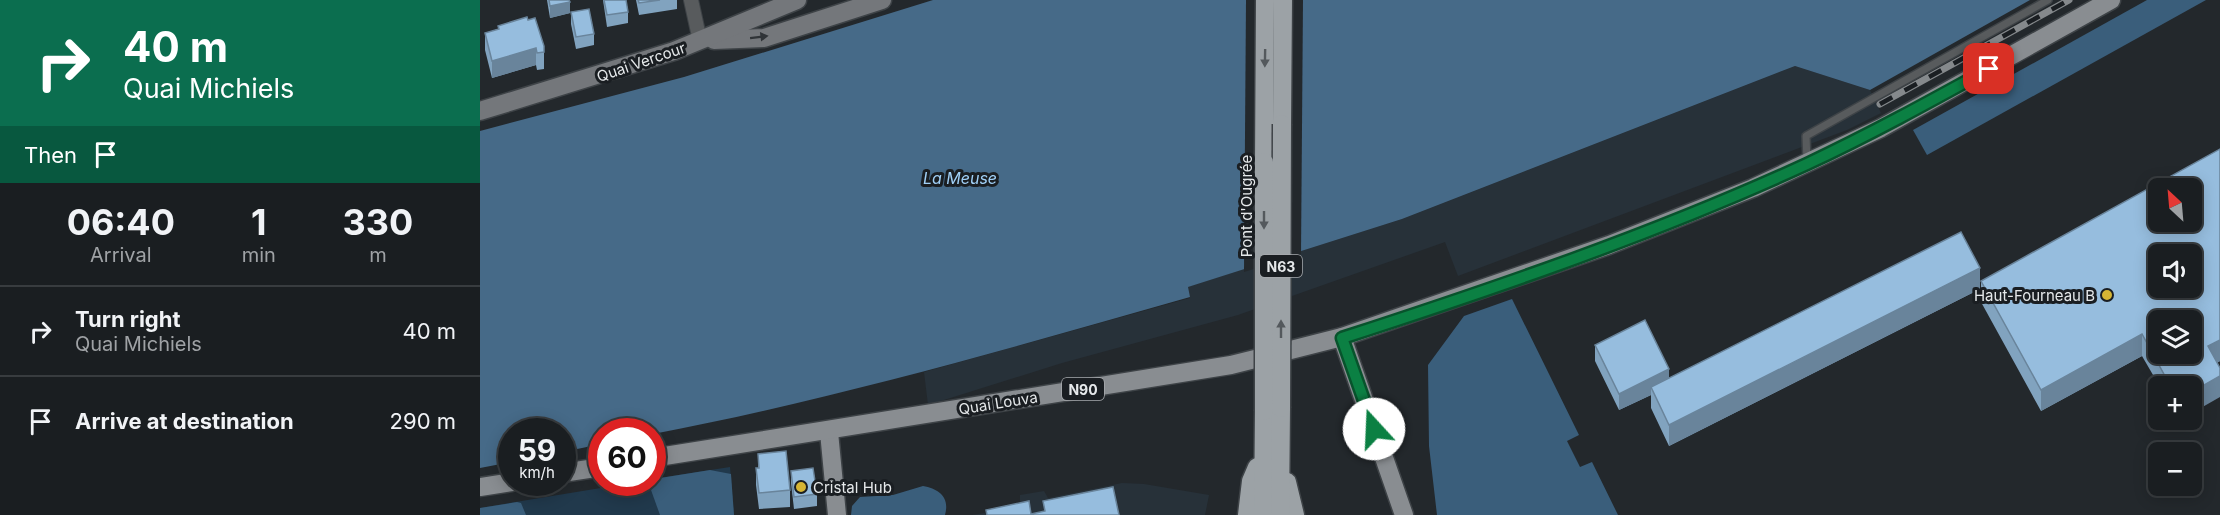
<!DOCTYPE html>
<meta charset="utf-8">
<style>
:root{--surface:#1a1e21;--page:#272b2e;--text:#f1f3f6;--muted:#9fa2a5;--line:#383c3f}
body{margin:0;font-family:Inter,sans-serif;background:var(--page);color:var(--text);height:100vh;display:flex;flex-direction:column;font-size:22px;white-space:nowrap}
*{box-sizing:border-box;margin:0}
p{font-size:20px;color:var(--muted)}
.icon{flex:none;width:33px;height:33px;fill:none;stroke:currentColor;stroke-width:2;stroke-linecap:round;stroke-linejoin:round}
.map{position:relative;flex:1;overflow:hidden}
.panel{display:flex;flex-direction:column;background:var(--surface);width:480px}
.panel>*{flex:none}
.banner{background:#0b6e4f;color:#fff;overflow:hidden}
.needle{width:39px;rotate:334deg}
.tools{position:absolute;left:1668px;top:178px;display:grid;gap:12px}
.tools a{display:grid;place-items:center;width:54px;height:54px;border-radius:9px;background:var(--surface);box-shadow:0 3px 15px #0003,0 0 0 2px var(--line);font-size:30px}
.speed{position:absolute;left:18px;top:418px;display:flex;gap:12px;font-size:30px;font-weight:700;text-align:center}
.speed>*{display:grid;place-content:center;width:78px;height:78px;border-radius:50%;background:var(--surface);box-shadow:0 3px 15px #0003,0 0 0 2px var(--line);line-height:1}
.speed small{font-size:15px;font-weight:400}
.speed .limit{border:9px solid #d22;background:#fff;color:#111}
.pin{position:absolute;display:grid;place-items:center;width:51px;height:51px;color:#fff;margin:-26px;border-radius:12px;box-shadow:0 3px 9px #0006}
.me{position:absolute;width:66px;margin:-33px;rotate:340deg;stroke-linejoin:round;filter:drop-shadow(0 0 4px #0008)}
.turn{display:flex;align-items:center;gap:21px;height:126px;padding:0 24px;font-size:27px}
.turn .icon{width:78px;height:78px;stroke-width:2.5}
.turn b{display:block;font-size:42px;line-height:51px}
.then{display:flex;align-items:center;height:57px;padding:0 24px;background:#0003;gap:12px;font-size:22px}
.eta{display:flex;justify-content:space-evenly;align-items:center;height:102px;text-align:center}
.eta b{font-size:36px;font-weight:700;line-height:42px}
ul{padding:0;list-style:none}
li{display:flex;align-items:center;gap:18px;height:90px;padding:0 24px;border-top:2px solid var(--line)}
li div{flex:1}
li b{display:block;font-size:22px}
li em{font-style:normal}
main{display:flex;flex:1;min-height:0}
.map>svg:first-child{display:block}
</style>
<main>
<section class="panel">
<div class="banner">
<div class="turn"><svg class="icon" aria-label="right" viewBox="0 0 24 24"><path d="M7 20v-9h11M14 6l5 5-5 5"/></svg><div><b>40 m</b>Quai Michiels</div></div>
<div class="then">Then<svg class="icon" aria-label="arrive" viewBox="0 0 24 24"><path d="M6 21V4h12l-3 4 3 4H6"/></svg></div>
</div>
<div class="eta">
<div><b>06:40</b><p>Arrival</p></div>
<div><b>1</b><p>min</p></div>
<div><b>330</b><p>m</p></div>
</div>
<ul>
<li><svg class="icon" aria-label="right" viewBox="0 0 24 24"><path d="M7 20v-9h11M14 6l5 5-5 5"/></svg><div><b>Turn right</b><p>Quai Michiels</p></div><em>40 m</em></li>
<li><svg class="icon" aria-label="arrive" viewBox="0 0 24 24"><path d="M6 21V4h12l-3 4 3 4H6"/></svg><div><b>Arrive at destination</b></div><em>290 m</em></li>
</ul>
</section>
<div class="map">
<svg width="1740" height="515" viewBox="0 0 1740 515">
<rect width="100%" height="100%" fill="#23282c"/>
<!-- built -->
<g fill="#273139">
<path d="M1315,66L1390,90L1401,113L1367,130L978,276L965,242L758,315L582,363L448,405L444,372L710,298L707,287L922,219Z"/>
<path d="M642,483L664,484L729,495L725,515H492L540,507V495L564,491L568,498Z"/>
</g>
<!-- green -->
<path fill="#21394c" d="M250,467L254,515H0V508L151,483H172L173,479Z"/>
<!-- forest -->
<g fill="#3a5e7b">
<path d="M1667,0H1726L1447,155L1433,130Z"/>
<path d="M1032,299L1099,435L1087,441L1100,467L1112,462L1138,515H957L949,446L948,365L984,316Z"/>
<path d="M230,470L251,474L254,515H180L171,490L180,478Z"/>
<path d="M443,486C459,489 470,497 465,515H371L372,506L380,497L413,495Z"/>
<path d="M37,502L41,503L46,515H0V508Z"/>
</g>
<!-- water -->
<path fill="#466a88" d="M453,0H1550L1390,90L1315,66L922,219L708,287L710,297C532,348 355,399 173,434L172,432H122L121,444L83,452L82,432H32L31,462L0,468V131L204,77Z"/>
<!-- pier -->
<path fill="#23282c" d="M766,0H823L821,254L764,272Z"/>
<g fill="none" stroke-linecap="round" stroke-linejoin="round">
<defs>
<path id="lane" d="M1327,161L1326,136L1568,0"/>
<path id="street" d="M211,0L220,41"/>
<g id="secondary">
<path d="M234,40L284,38L402,0"/>
<path d="M0,111L194,51L317,0"/>
</g>
<g id="primary">
<path d="M862,337L924,515"/>
<path d="M349,432L357,515"/>
<path d="M172,458L751,365L862,337L1129,245L1273,188L1401,128L1631,0"/>
<path d="M82,473L122,467"/>
<path d="M0,487L32,482"/>
</g>
<g id="highway">
<path d="M802,124L803,0"/>
<path d="M784,162L785,0"/>
<path d="M807,482L815,515"/>
<path d="M767,515L771,481L777,467"/>
<path d="M783,515L784,411"/>
<path d="M800,515L801,408"/>
</g>
</defs>
<!-- lane casing -->
<use href="#lane" stroke="#3e4347" stroke-width="10"/>
<!-- street casing -->
<use href="#street" stroke="#3e4347" stroke-width="16"/>
<!-- secondary casing -->
<use href="#secondary" stroke="#3e4347" stroke-width="21"/>
<!-- primary casing -->
<use href="#primary" stroke="#3e4347" stroke-width="21"/>
<!-- highway casing -->
<use href="#highway" stroke="#3e4347" stroke-width="21"/>
<!-- lane -->
<use href="#lane" stroke="#585b5d" stroke-width="7"/>
<!-- street -->
<use href="#street" stroke="#585b5d" stroke-width="14"/>
<!-- secondary -->
<use href="#secondary" stroke="#74777b" stroke-width="18"/>
<!-- primary -->
<use href="#primary" stroke="#898d91" stroke-width="18"/>
<!-- highway -->
<use href="#highway" stroke="#9ca2a6" stroke-width="18"/>
<defs>
<path id="rail" d="M1400,104L1589,0"/>
</defs>
<!-- rail casing -->
<use href="#rail" stroke="#85898c" stroke-width="7"/>
<!-- rail -->
<use href="#rail" stroke="#1a1e22" stroke-width="4.5" stroke-dasharray="14" stroke-linecap="butt"/>
<defs>
<g id="highway-bridge">
<path d="M784,162V411"/>
<path d="M801,408L802,124"/>
</g>
</defs>
<!-- highway-bridge casing -->
<use href="#highway-bridge" stroke="#3e4347" stroke-width="21" stroke-linecap="butt"/>
<!-- highway-bridge -->
<use href="#highway-bridge" stroke="#9ca2a6" stroke-width="18"/>
</g>
<!-- wall -->
<g fill="#81a3bf">
<path d="M67,0H89L90,13L70,18Z"/>
<path d="M123,0H146L148,12V23L127,27Z"/>
<path d="M156,0H197V9L159,15Z"/>
<path d="M91,12L114,34V45L96,49L91,24Z"/>
<path d="M48,20L64,46V69L57,70L56,65L12,78L5,50V33L18,29V26Z"/>
<path d="M1501,281L1740,361L1737,363L1712,387H1680L1662,356L1561,411L1501,302Z"/>
<path d="M1500,289L1189,446L1171,408V395L1139,410L1115,361V345L1189,378Z"/>
<path d="M278,454L310,490V507L279,509L276,485V468H278Z"/>
<path d="M311,471L337,494V506L314,509L311,483Z"/>
</g>
<!-- shaded-wall -->
<g fill="#69849b">
<path d="M90,2V13L70,18V6Z"/>
<path d="M56,48V65L12,78V61Z"/>
<path d="M1500,268V289L1189,446V425Z"/>
<path d="M1662,334V356L1561,411V390Z"/>
<path d="M1740,340V361L1728,368V346Z"/>
<path d="M1189,369V386L1171,387V395L1139,410V394Z"/>
<path d="M1740,376V397L1712,413V392Z"/>
</g>
<!-- building -->
<g fill="#96bdde" stroke="#69849b" stroke-width="1.5" fill-rule="evenodd">
<path d="M69,0H89L90,2L70,6Z"/>
<path d="M124,0H146L148,12L127,15Z"/>
<path d="M158,0H180L159,3Z"/>
<path d="M109,9L114,34L96,37L91,12Z"/>
<path d="M47,17L48,20L55,18L64,46V52L57,53L56,48L12,61L5,33L19,29L18,26Z"/>
<path d="M1740,149V340L1728,346L1740,368V376L1712,392V387H1691L1662,334L1561,390L1501,281ZM1678,189H1712V222H1678ZM1678,255H1712V288H1678ZM1678,321H1712V354H1678Z"/>
<path d="M1481,232L1500,268L1189,425L1171,387Z"/>
<path d="M1165,320L1189,369L1139,394L1115,345Z"/>
<path d="M306,451L310,490L279,493L276,468H279L278,454Z"/>
<path d="M333,468L337,494L314,497L311,471Z"/>
<path d="M633,487L639,515H507L506,510L549,501L551,514L565,511L563,501Z"/>
</g>
<!-- one-way arrows -->
<defs><path id="oneway-solid" d="M-6-.8H1V-3.2L6.5 0L1 3.2V.8H-6Z" transform="scale(1.5)"/></defs>
<use fill="#303438" href="#oneway-solid" transform="translate(279 37) rotate(-7)"/>
<g fill="#54595d">
<use href="#oneway-solid" transform="translate(785 58) rotate(91)"/>
<use href="#oneway-solid" transform="translate(784 220) rotate(90)"/>
<use href="#oneway-solid" transform="translate(801 329) rotate(-90)"/>
</g>
<g fill="none" stroke-linecap="round" stroke-linejoin="round">
<defs>
<path id="route" d="M894,429L862,338C1019,287 1177,233 1327,164C1389,135 1449,102 1509,69"/>
</defs>
<!-- route casing -->
<use href="#route" stroke="#07532c" stroke-width="15"/>
<!-- route -->
<use href="#route" stroke="#0b8043" stroke-width="10"/>
</g>
<!-- markers -->
<g fill="#d6b534" stroke="#1a1e22" stroke-width="2">
<circle cx="1627" cy="295" r="6"/>
<circle cx="321" cy="487" r="6"/>
</g>
<g text-anchor="middle" dominant-baseline="central" stroke-width="6" stroke-linejoin="round" paint-order="stroke">
<!-- shield labels -->
<g fill="#1a1e22" stroke="#a8abae" stroke-width="1.5">
<rect x="780" y="255" width="42" height="22" rx="4.5"/>
<rect x="582" y="378" width="42" height="22" rx="4.5"/>
</g>
<g font-size="14" font-weight="bold" fill="#e5e8ea">
<text x="801" y="266">N63</text>
<text x="603" y="389">N90</text>
</g>
<!-- street labels -->
<g font-size="15" fill="#e5e8ea" stroke="#1a1e22">
<text transform="translate(161 62) rotate(-19)">Quai Vercour</text>
<text transform="translate(766 206) rotate(-90)">Pont d'Ougrée</text>
<text transform="translate(518 403) rotate(-9)">Quai Louva</text>
</g>
<!-- poi labels -->
<g font-size="15" fill="#e5e8ea" stroke="#1a1e22" text-anchor="end">
<text x="1615" y="295">Haut-Fourneau B</text>
<text x="333" y="487" text-anchor="start">Cristal Hub</text>
</g>
<!-- water labels -->
<g font-size="16" font-style="italic" fill="#a0d0f7" stroke="#1a1e22">
<text x="480" y="178">La Meuse</text>
</g>
</g>
</svg>
<div class="tools">
<a><svg class="needle" viewBox="-14 -14 28 28"><path d="M0-13l5 13h-10z" fill="#e53935"/><path d="M0 13l5-13h-10z" fill="#9fa2a5"/></svg></a>
<a><svg class="icon" aria-label="sound" viewBox="0 0 24 24"><path d="M4 9h4l5-4v14l-5-4H4zM17 9q2 3 0 6"/></svg></a>
<a><svg class="icon" aria-label="layers" viewBox="0 0 24 24"><path d="M12 4l9 5-9 5-9-5zM3 14l9 5 9-5"/></svg></a>
<a>+</a>
<a>−</a>
</div>
<div class="speed"><div>59<small>km/h</small></div><div class="limit">60</div></div>
<div class="pin" style="left:1509px;top:69px;background:#d93025"><svg class="icon" aria-label="arrive" viewBox="0 0 24 24"><path d="M6 21V4h12l-3 4 3 4H6"/></svg></div>
<svg class="me" style="left:894px;top:429px" viewBox="-20 -20 40 40"><circle r="19" fill="#fff"/><path d="M0-13L10 11 0 6-10 11z" fill="#0b8043"/></svg>
</div>
</main>
